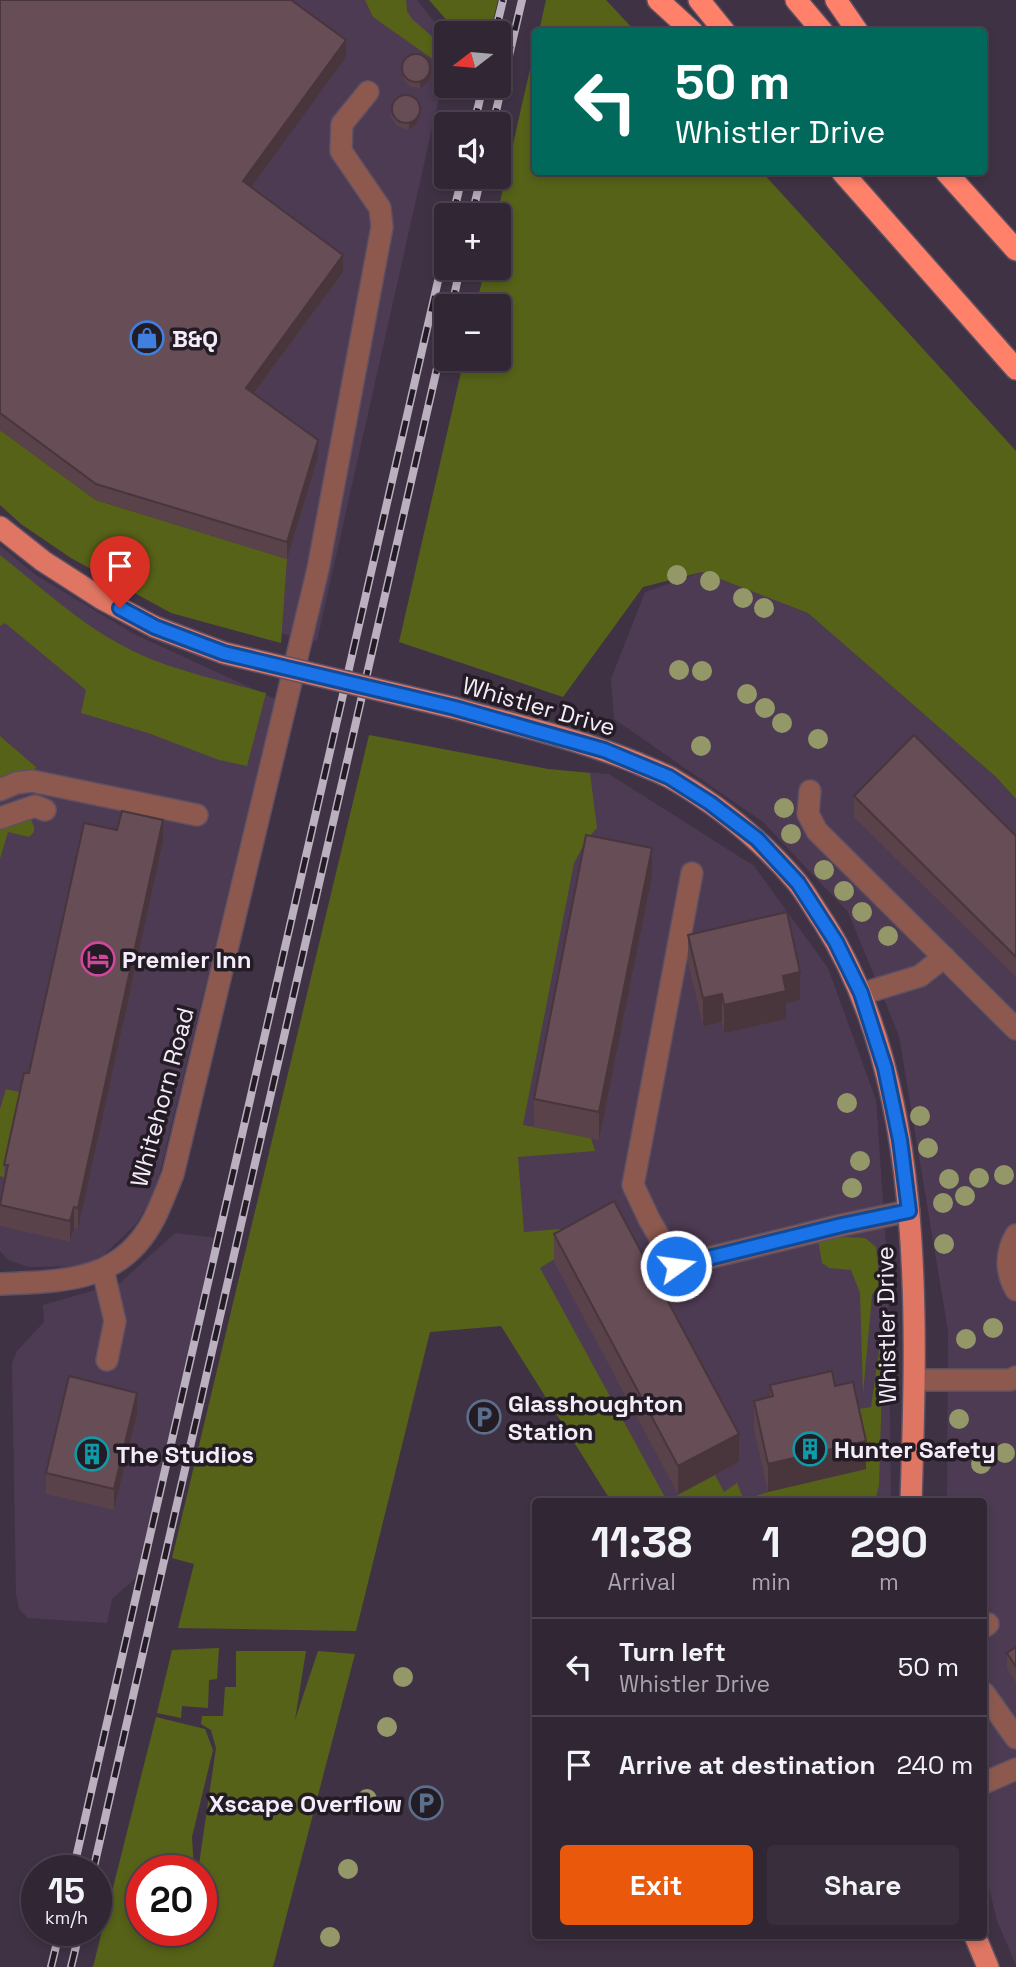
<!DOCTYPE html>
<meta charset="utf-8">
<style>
:root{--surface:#302634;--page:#382e3c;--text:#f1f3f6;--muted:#a8a5ac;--line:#4b434f;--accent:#ea580c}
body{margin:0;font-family:"Space Grotesk",sans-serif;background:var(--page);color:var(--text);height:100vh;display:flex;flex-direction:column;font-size:26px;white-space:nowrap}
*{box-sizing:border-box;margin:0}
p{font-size:23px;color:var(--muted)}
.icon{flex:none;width:38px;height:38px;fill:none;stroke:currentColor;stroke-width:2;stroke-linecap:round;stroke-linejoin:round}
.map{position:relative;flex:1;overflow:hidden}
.panel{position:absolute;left:532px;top:1498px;width:455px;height:441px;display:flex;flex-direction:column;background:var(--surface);border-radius:7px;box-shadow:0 4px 10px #0003,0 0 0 2px var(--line)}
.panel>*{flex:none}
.guide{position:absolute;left:532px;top:28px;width:455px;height:147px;border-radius:7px;box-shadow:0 4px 10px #0003,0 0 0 2px var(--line);background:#00695c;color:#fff;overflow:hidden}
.needle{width:46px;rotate:254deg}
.fabs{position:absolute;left:434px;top:21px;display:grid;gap:14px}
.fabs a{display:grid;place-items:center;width:77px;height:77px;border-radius:7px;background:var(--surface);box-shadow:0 4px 10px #0003,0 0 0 2px var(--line);font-size:35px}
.speed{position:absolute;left:21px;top:1855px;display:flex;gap:14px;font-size:35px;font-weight:700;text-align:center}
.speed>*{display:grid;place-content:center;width:91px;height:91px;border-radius:50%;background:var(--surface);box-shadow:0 4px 10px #0003,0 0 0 2px var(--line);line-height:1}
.speed small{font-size:18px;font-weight:400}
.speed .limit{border:10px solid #d22;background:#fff;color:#111}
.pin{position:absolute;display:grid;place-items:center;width:60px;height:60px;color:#fff;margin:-72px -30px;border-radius:50% 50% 50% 0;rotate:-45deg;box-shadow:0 0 7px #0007}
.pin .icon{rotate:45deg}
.me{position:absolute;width:77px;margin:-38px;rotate:76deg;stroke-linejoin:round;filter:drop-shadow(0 0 5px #0008)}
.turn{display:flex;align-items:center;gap:24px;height:147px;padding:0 28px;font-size:32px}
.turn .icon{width:91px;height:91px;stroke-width:2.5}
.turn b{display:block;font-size:49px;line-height:60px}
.eta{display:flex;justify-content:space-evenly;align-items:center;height:119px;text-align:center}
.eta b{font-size:42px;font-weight:600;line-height:49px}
.primary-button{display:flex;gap:14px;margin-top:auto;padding:14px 28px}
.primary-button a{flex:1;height:80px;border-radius:7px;background:var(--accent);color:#fff;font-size:28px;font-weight:600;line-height:80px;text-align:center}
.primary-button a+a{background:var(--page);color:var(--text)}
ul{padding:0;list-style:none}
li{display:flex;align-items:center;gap:21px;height:98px;padding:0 28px;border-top:2px solid var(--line)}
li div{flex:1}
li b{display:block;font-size:26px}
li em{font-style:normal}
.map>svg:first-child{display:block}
</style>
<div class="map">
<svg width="1016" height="1967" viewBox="0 0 1016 1967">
<rect width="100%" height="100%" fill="#403245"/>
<!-- built -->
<g fill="#4d3a53">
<path d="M0,0H417L446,37V66L317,641L175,612Z"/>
<path d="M0,546L36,575L134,634L275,699L160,1172L151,1199L137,1223L104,1255L80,1266L28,1267L8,1260L0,1251Z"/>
<path d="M702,572L808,613L996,777L1016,799V1965L997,1921L984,1867V1502L940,1501L947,1497L948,1331L899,1036L848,912L763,822L614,719L611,679L645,592Z"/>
<path d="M548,769L609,774L754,866L828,968L876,1100L888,1273L891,1501H630L462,1204Z"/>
<path d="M175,1233L218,1238L138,1576L112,1599L107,1623L28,1618L19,1609L16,1594L12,1363L17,1351L44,1322L43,1305L120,1283Z"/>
</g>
<!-- green -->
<g fill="#566218">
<path d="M365,0H406L407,11L412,19L442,45L437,62L373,17Z"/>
<path d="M429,0H498L490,33H458Z"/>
<path d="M546,0H606L635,31H539Z"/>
<path d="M535,47L536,172H762L1016,451V799L996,777L808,613L702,572L643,587L563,697L399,642L464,359H499V306H476L485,268H499V215H497Z"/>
<path d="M0,430L96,500L287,559L281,643L171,613L71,558L21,524L0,505Z"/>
<path d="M0,555C41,587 80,624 127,648C169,670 220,680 266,693L247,766L219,760L148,733L81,713L86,690L5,623L0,626Z"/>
<path d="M369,735L548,769L590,773L597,828L587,839L574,863L523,1125L591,1138L595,1151L518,1157L524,1232L595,1226L594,1234L540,1268L667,1501L715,1475L724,1492L737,1483L744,1500L768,1492L853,1410L871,1407L884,1317L879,1485L875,1501H611L501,1326L430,1332L356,1631L178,1628L194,1564L172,1558Z"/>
<path d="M0,736L36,767L34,771L0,780Z"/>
<path d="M31,819L34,827V832L29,837L8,832L0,859V827L23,820Z"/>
<path d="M6,1089L24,1093L6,1178L0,1176V1109Z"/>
<path d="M846,1237L865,1238L876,1247L880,1284L872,1295L863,1394L860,1293L851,1270L829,1268L822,1263L818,1240Z"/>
<path d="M219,1648L217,1679L209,1680L208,1708L182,1706L181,1718L157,1713L172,1650Z"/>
<path d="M236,1651H306L295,1720L318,1651L355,1654L273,1967H93L156,1717L205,1729L213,1750L192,1837L194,1871H142V1930H201V1871H198L216,1748L211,1730L201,1724L202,1716H223L225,1687H236Z"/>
</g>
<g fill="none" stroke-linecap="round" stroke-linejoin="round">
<defs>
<g id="minor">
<path d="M0,790L16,783L32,781L197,815"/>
<path d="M810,791L808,814L817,831L1016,1029"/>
<path d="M0,818L35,806L45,810"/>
<path d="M692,873L633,1185L649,1219L676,1266L842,1225L909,1211"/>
<path d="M861,994L920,976L944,957"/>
<path d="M1016,1235C1005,1253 1006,1273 1016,1290"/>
<path d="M103,1270L115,1321L107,1360"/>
<path d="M0,1284C63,1281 121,1283 154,1219C161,1205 167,1189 173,1174L318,569L382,227L380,208L341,151L342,124L368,92"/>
<path d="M915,1380H1010L1016,1377"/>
<path d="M984,1627L988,1624"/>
<path d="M984,1693L1016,1738"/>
<path d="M984,1783L1016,1769"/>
</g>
<g id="major">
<path d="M0,527L43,561L102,599L155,627L224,653"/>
<path d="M455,708C516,725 579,739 637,763C648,768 660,772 671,778C718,805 761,840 796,881C806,893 814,908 823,921C926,1081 917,1318 911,1502"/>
<path d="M975,1936L988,1967"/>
</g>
<g id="highway">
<path d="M658,0L693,32"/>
<path d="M699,0L725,32"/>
<path d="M796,0L823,32"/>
<path d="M836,0L858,32"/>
<path d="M842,172L1016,369"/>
<path d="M946,172L1016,250"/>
</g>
</defs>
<!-- minor casing -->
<use href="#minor" stroke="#5d5062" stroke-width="24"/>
<!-- major casing -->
<use href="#major" stroke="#5d5062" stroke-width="24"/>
<!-- highway casing -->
<use href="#highway" stroke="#5d5062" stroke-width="24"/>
<!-- minor -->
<use href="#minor" stroke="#8d594f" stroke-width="21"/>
<!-- major -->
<use href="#major" stroke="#df7663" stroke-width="21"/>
<!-- highway -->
<use href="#highway" stroke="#ff816a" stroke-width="21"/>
<defs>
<g id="rail">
<path d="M495,33L503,0"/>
<path d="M474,124L483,86"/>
<path d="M493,124L522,0"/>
<path d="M453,215L462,177"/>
<path d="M472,215L481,177"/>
<path d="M452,306L460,268"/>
<path d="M73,1871L446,246"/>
<path d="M93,1871L446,329"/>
<path d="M51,1967L60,1930"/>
<path d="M71,1967L80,1930"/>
</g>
</defs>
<!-- rail casing -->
<use href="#rail" stroke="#bbb0bf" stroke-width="8"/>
<!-- rail -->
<use href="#rail" stroke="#231c25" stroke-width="5" stroke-dasharray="16" stroke-linecap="butt"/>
<defs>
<path id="major-bridge" d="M224,653L455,708"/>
</defs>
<!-- major-bridge casing -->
<use href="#major-bridge" stroke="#5d5062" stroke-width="24" stroke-linecap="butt"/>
<!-- major-bridge -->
<use href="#major-bridge" stroke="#df7663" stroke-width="21"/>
</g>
<!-- trees -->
<g fill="#949869">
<circle cx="677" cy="575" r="10"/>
<circle cx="710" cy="581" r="10"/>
<circle cx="743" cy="598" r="10"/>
<circle cx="764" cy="608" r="10"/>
<circle cx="679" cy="670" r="10"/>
<circle cx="702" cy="671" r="10"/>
<circle cx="747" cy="694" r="10"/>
<circle cx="765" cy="708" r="10"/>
<circle cx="782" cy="723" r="10"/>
<circle cx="818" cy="739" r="10"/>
<circle cx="701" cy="746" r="10"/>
<circle cx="784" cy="808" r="10"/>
<circle cx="791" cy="834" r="10"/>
<circle cx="824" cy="870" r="10"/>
<circle cx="844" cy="891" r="10"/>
<circle cx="862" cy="912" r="10"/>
<circle cx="888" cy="936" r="10"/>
<circle cx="847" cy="1103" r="10"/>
<circle cx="920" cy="1116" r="10"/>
<circle cx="928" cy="1148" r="10"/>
<circle cx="860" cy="1161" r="10"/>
<circle cx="1004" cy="1175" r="10"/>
<circle cx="979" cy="1178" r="10"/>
<circle cx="949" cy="1179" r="10"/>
<circle cx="852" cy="1188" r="10"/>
<circle cx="965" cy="1196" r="10"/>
<circle cx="943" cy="1203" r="10"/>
<circle cx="944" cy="1244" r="10"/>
<circle cx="993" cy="1328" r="10"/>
<circle cx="966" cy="1339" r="10"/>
<circle cx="959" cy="1419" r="10"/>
<circle cx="1005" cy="1453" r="10"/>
<circle cx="981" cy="1464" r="10"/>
<circle cx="403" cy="1677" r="10"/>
<circle cx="387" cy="1727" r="10"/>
<circle cx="367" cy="1799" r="10"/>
<circle cx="348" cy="1869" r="10"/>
<circle cx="330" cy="1937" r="10"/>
</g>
<!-- wall -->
<g fill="#594249">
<path d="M0,0L346,57L250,187L343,272L254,394L318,457L287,559L96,500L0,430Z"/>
<path d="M402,66L431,73L428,82L420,88L411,87L404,81Z"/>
<path d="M391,111L420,114L417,123L409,129H405L396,125L391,117Z"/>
<path d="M854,796L1016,836V977L854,817Z"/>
<path d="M163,841L78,1229L74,1228L70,1242L0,1226V1202L4,1184V1165L29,1073Z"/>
<path d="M652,876L599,1140L534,1127V1099Z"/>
<path d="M688,935L800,1000L786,1003V1019L724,1033L722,1022L703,1026L688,963Z"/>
<path d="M554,1234L739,1462L678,1494L554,1262Z"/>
<path d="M770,1385L835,1386L866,1469L768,1492L754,1429V1401L770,1397Z"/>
<path d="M137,1414L114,1510L46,1494V1473Z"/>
<path d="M1016,1647V1683L1007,1669V1653Z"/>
</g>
<!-- shaded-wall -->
<g fill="#48363c">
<path d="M346,40V57L243,198V181Z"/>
<path d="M431,67V73L428,82L420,88V82Z"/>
<path d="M420,108V114L417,123L409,129V123Z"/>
<path d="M343,255V272L246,404V388Z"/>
<path d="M318,440V457L287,559V542Z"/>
<path d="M163,820V841L78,1229V1208Z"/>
<path d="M652,848V876L599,1140V1112Z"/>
<path d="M800,972V1000L786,1003V1019L724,1033V1005L783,976Z"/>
<path d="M722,994V1022L703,1026V998Z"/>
<path d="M74,1207V1228L70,1242V1221Z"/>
<path d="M137,1393V1414L114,1510V1489Z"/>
<path d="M739,1434V1462L678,1494V1466Z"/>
<path d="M866,1441V1469L768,1492V1464Z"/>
</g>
<!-- building -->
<g fill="#674d55" stroke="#48363c" stroke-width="2">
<path d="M0,0H291L346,40L243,181L343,255L246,388L318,440L287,542L96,484L0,413Z"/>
<circle cx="416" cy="68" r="14"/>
<circle cx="406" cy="109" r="14"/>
<path d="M914,735L1016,836V957L854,796Z"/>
<path d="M122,811L163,820L78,1208L74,1207L70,1221L0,1205L8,1165H4L24,1073H29L84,823L117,830Z"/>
<path d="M586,835L652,848L599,1112L534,1099Z"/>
<path d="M787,912L800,972L783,976L786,991L724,1005L722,994L703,998L688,935Z"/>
<path d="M614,1201L739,1434L678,1466L554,1234Z"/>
<path d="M832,1371L835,1386L853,1382L866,1441L768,1464L754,1401L773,1396L770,1385Z"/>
<path d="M69,1376L137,1393L114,1489L46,1473Z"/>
<path d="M1016,1647V1667L1007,1653Z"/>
</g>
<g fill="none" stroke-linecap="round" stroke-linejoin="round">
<defs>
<path id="route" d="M120,608L155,627L224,653L455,708L604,750L669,777L710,803L757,839L798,883L836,942L861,993L885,1068L900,1140L909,1211L842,1225L676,1266"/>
</defs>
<!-- route casing -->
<use href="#route" stroke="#114b97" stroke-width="18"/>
<!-- route -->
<use href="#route" stroke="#1a73e8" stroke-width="12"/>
</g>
<!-- icons -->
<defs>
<symbol id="shop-ring" viewBox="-11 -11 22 22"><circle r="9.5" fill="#231c25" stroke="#3f7fe0" stroke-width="1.5"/><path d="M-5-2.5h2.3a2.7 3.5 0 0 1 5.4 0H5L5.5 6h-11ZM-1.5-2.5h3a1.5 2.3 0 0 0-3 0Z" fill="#3f7fe0"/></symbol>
<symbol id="hotel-ring" viewBox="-11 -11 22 22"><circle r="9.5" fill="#231c25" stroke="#d1479c" stroke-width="1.5"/><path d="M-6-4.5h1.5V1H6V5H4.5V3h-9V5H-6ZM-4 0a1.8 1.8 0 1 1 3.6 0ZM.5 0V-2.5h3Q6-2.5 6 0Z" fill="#d1479c"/></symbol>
<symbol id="parking-ring" viewBox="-11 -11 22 22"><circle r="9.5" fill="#231c25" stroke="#5c6f8a" stroke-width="1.5"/><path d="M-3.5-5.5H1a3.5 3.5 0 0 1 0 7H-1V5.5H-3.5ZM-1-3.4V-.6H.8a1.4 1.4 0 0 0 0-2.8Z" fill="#5c6f8a"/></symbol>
<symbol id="building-ring" viewBox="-11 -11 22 22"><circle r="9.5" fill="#231c25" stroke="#0f9aa8" stroke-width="1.5"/><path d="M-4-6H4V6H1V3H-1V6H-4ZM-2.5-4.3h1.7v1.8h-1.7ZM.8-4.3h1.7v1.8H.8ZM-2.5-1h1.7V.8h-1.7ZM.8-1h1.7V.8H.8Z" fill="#0f9aa8"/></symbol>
</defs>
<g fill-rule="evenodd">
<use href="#shop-ring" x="128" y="319" width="38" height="38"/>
<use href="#hotel-ring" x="79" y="940" width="38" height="38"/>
<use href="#parking-ring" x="465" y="1398" width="38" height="38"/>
<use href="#building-ring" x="791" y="1430" width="38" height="38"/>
<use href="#building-ring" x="73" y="1435" width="38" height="38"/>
<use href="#parking-ring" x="407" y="1784" width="38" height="38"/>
</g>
<g text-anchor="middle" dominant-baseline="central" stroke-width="7" stroke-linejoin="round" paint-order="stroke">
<!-- poi labels -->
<g font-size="24" font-weight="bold" fill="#f5ecf9" stroke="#231c25" text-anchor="start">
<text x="172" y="338">B&amp;Q</text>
<text x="122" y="959">Premier Inn</text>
<text x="508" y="1403">Glasshoughton<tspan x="508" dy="28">Station</tspan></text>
<text x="834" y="1449">Hunter Safety</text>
<text x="116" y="1454">The Studios</text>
<text x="402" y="1803" text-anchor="end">Xscape Overflow</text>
</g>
<!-- street labels -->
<g font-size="24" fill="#f5ecf9" stroke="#231c25">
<text transform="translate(539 706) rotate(16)">Whistler Drive</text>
<text transform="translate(162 1097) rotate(-75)">Whitehorn Road</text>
<text transform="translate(886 1325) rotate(-91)">Whistler Drive</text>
</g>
</g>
</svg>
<div class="fabs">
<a><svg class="needle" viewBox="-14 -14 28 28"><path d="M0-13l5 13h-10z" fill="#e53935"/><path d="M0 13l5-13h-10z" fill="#a8a5ac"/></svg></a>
<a><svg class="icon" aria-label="sound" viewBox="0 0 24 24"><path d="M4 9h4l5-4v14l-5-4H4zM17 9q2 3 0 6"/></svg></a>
<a>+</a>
<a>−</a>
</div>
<div class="speed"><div>15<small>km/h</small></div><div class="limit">20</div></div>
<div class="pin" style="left:120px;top:608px;background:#d93025"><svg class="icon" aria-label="arrive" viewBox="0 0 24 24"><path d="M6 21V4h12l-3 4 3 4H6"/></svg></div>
<svg class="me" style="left:676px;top:1266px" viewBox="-20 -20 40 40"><circle r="17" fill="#1a73e8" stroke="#fff" stroke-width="3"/><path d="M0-11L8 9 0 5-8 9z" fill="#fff"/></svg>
<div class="guide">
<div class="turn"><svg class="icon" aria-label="left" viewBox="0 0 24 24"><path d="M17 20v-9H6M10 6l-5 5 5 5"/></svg><div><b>50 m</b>Whistler Drive</div></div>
</div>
<section class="panel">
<div class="eta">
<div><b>11:38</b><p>Arrival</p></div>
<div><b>1</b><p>min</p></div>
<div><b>290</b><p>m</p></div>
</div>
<ul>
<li><svg class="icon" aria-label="left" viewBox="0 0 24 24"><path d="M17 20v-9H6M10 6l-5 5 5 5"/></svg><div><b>Turn left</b><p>Whistler Drive</p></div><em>50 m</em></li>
<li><svg class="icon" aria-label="arrive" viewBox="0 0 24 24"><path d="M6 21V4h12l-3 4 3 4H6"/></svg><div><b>Arrive at destination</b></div><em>240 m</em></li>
</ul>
<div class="primary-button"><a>Exit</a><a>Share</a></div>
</section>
</div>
